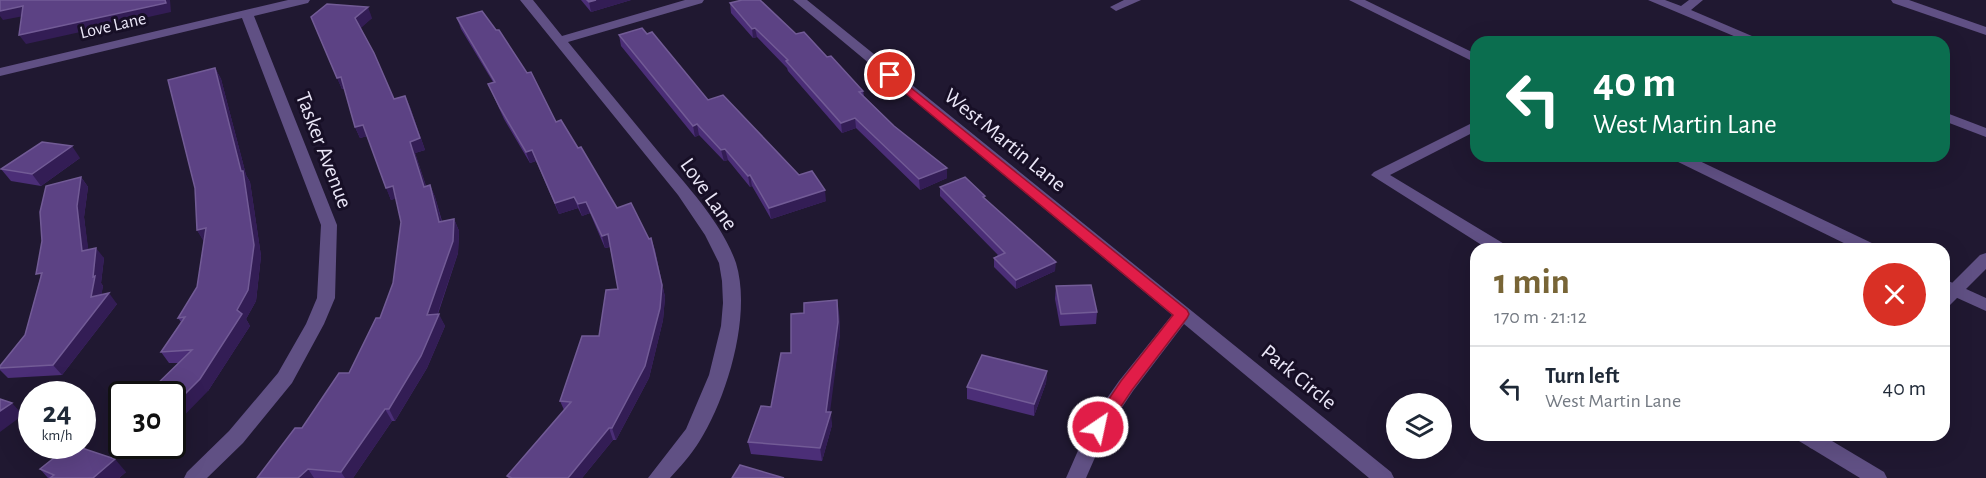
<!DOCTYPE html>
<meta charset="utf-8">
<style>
:root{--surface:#fff;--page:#f2f2f3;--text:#1f2937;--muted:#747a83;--line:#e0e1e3;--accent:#786536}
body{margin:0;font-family:"Alegreya Sans",sans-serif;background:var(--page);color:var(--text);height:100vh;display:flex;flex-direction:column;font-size:22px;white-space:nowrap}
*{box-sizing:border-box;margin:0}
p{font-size:20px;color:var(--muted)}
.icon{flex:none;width:33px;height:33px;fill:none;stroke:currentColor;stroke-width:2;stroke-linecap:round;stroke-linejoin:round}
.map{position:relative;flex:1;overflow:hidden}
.details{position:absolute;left:1470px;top:243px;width:480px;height:198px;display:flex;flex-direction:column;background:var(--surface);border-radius:18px;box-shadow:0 6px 24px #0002}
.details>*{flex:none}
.top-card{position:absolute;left:1470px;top:36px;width:480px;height:126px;border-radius:18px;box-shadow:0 6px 24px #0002;background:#0b6e4f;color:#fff;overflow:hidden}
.tools{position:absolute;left:1386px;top:393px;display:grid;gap:12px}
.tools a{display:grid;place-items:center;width:66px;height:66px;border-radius:50%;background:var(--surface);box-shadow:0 6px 24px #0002;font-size:30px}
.speed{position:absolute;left:18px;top:381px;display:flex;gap:12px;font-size:30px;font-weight:700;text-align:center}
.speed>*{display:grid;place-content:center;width:78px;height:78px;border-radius:50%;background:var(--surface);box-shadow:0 6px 24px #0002;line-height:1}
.speed small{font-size:15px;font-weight:400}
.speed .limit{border:3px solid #111;border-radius:9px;background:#fff;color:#111}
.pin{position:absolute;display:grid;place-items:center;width:51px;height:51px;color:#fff;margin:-26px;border:3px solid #fff;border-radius:50%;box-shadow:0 2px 6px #0007}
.me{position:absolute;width:66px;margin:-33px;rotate:34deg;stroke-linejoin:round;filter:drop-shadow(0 0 4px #0008)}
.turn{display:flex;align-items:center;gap:21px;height:126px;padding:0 24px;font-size:27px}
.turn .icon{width:78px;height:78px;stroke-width:2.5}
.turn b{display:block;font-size:42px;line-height:51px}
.round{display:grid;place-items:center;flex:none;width:63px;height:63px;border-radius:32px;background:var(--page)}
.overview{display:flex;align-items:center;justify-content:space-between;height:102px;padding:0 24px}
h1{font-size:36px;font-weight:700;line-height:45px;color:var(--accent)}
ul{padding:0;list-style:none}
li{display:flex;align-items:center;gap:18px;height:84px;padding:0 24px;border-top:2px solid var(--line)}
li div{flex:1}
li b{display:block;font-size:22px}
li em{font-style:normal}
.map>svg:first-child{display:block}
</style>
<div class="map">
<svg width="1986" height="478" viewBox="0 0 1986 478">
<rect width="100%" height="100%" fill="#201831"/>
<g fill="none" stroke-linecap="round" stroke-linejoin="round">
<!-- minor -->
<g fill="#605084" fill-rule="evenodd">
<path d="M288,0H310L308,3L254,16L337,225L335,298L324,324L292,383L243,443L207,478H184L187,472L229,431L278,373L306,324L317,298L321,225L242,18L0,76V68Z"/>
<path d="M520,0H533L562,36L685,0H704L702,3L568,42C599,80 630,117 661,155C688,187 722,223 736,263C752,315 727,398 699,442C691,455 680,467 670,478H648L686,429L709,375L721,326L723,303L722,281L719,263L705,235L678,195Z"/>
<path d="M793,0H807L1391,472L1394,478H1369L1184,324L1133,391L1107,430L1086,478H1066L1091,421L1119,381L1172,315Z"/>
<path d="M1124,0H1141L1116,11L1110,7Z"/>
<path d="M1349,0H1365L1476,54V63Z"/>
<path d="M1648,0H1665L1681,6L1689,0H1703L1691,10L1766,42H1748Z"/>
<path d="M1891,0H1909L1986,27V35L1893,3Z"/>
<path d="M1944,112L1986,128V137L1944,121Z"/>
<path d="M1476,121V131L1390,175L1506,245L1508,249H1488L1371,175L1374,172Z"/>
<path d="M1669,156H1689L1876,245L1878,249H1856L1672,159Z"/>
<path d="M1944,279L1986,298V311L1944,292Z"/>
<path d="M1796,435H1822L1884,472L1887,478H1860L1799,441Z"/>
</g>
<!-- tertiary -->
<g fill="#605084" fill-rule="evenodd">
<path d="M1986,253V269L1950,305L1944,307V291L1980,255Z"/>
<path d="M1811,435H1834C1829,445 1822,452 1810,448L1807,442Z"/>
</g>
</g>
<!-- wall -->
<g fill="#4b2e77">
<path d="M581,0H631L591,12Z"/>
<path d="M730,3L796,34L827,57L863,91L864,96L947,178L920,190L856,128L842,133L788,71L787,68L757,37L753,38L731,13Z"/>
<path d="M311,17L372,18L360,28L394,99L405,96L410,107L425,150L415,153L426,186L430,185L435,197L442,221L454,219L459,231L458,253L438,314L445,326L427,368L395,421H392L353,478H257L302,428L349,373L380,318L393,283L401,222L396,198L391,200L367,136L360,138L355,127L345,89H342Z"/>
<path d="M457,18L556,122L617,208L649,239L651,238L655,250L665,297L663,320L649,378L616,440H613L582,478H508L507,476L564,410L560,401L599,336L618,289L610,247L605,248L590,213L582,216L578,208L559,214L536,161L530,163L504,119L488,84L493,82L461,29Z"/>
<path d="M647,34L708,100L799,175L826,201L771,219L752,186L750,187L728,160L724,161L699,135L695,137L621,46L619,35Z"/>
<path d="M215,68L221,79L246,175L250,182L261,256L256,301L246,319L250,326L208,391L179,363H169L161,352L181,322L178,318L197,287L204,241L197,230Z"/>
<path d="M80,158L41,186L11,181L1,169Z"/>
<path d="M81,177L88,187L84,217L88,250L104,258L101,283L103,286L101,295L117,304L62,375L8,378L0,370V366L25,335L40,279L42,241Z"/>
<path d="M940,187L985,199L1055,271L1016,289L994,267V258L998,255L940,196Z"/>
<path d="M1056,286L1097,312L1096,324L1060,326L1055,299Z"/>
<path d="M839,312L840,334L829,412L832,425L822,461L751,454L748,442L771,407Z"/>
<path d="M1047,371L1046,383L1034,416L967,399V387Z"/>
<path d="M122,420V432L116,425Z"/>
<path d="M40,469L126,472L119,478H48Z"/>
</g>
<!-- shaded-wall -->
<g fill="#331d55">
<path d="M165,0H170L171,12L26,44L19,35Z"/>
<path d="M596,0H631L591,12L589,2Z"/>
<path d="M23,6L29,15L3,20L0,16V11Z"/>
<path d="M368,7L372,18L360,29L355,18Z"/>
<path d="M755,28L757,37L753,38L752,29Z"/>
<path d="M215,68L221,79L246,175L250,182L261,256L256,301L246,319L250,326L208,391L172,428V407L237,310L241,171Z"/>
<path d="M341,77L347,88L342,89L337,78Z"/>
<path d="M405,96L410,107L425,150L415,153L430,198L424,187L410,142Z"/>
<path d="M855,118L856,128L842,133L841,123Z"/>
<path d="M697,124L699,135L695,137L693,126Z"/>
<path d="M363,125L368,136L360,138L355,127Z"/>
<path d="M72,146L80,158L41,186L32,174Z"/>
<path d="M725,149L728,160L724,161L721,150Z"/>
<path d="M532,150L536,161L530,163L526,152Z"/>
<path d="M947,168V178L920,190L919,179Z"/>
<path d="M750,175L752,186L750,187L748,176Z"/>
<path d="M81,177L88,187L84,217L90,262L82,251L77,206Z"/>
<path d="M430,185L435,197L445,234L439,222Z"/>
<path d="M393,186L399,198L391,200L386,188Z"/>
<path d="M825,190L826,201L771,219L769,208Z"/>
<path d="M574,197L578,208L559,214L555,203Z"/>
<path d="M586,202L590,213L582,216L578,204Z"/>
<path d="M454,219L459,231L458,253L433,327L427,315Z"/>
<path d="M206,228L204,242L197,230Z"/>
<path d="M608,234L612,246L605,248L602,236Z"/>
<path d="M651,238L665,297L663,320L649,378L616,440L612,428Z"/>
<path d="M96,248L104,258L101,283L103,286L100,305L109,293L117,304L62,375L53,365L91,297L93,277Z"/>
<path d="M1056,262L1055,271L1016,289V280Z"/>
<path d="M837,300L839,312L840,334L829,420L831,412L832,425L822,461L820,448L826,412Z"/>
<path d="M439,314L445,326L427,368L395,421L389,409Z"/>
<path d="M1047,371L1046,383L1034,416V404Z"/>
<path d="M12,403L23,415L0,432V411Z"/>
<path d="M385,409L392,421L353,478H345L341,472Z"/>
<path d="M609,428L613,440L582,478H568Z"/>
<path d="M115,459L126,472L119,478H93Z"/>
<path d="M308,469L314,478H298Z"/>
</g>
<!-- building -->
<g fill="#5c4284" stroke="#725b96" stroke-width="1.5">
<path d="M0,0H165L166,3L19,35L23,6L0,11Z"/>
<path d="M587,0H596L589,2Z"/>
<path d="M742,0H760L796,34L804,32L827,57L831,56L863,91L859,92L894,126L947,168L919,179L855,118L841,123L786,61L788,60L755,28L752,29L730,3Z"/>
<path d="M327,4L368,7L355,18L374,53L394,99L405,96L420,138L410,142L424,187L430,185L439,222L454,219L453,241L427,315L439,314L421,356L389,409H385L341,472L308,469L298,478H257L295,428H302L339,373H349L376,318H380L393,283L401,222L393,186L386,188L363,125L355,127L341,77L337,78L311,17Z"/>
<path d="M482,11L496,30H499L527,73L531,72L556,122L561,120L578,148L581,147L617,208L631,203L649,239L651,238L662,285L660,308L645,366L612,428H609L568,478H512L507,476L571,402L560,401L582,336H599L606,290L618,289L608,234L602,236L586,202L578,204L574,197L555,203L532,150L526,152L500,108L488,84L495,82L457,18Z"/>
<path d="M642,28L647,34L652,32L708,100L723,95L799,175L812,171L825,190L769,208L750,175L748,176L725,149L721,150L697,124L693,126L619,35Z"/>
<path d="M215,68L241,171H243L254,245L248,290L237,310L242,314L200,379L172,407V394H147L192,350L161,352L185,317L178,318L197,287L206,228L197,230L195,188L168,80Z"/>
<path d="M42,142L72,146L32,174L1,169Z"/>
<path d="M81,177L77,206L82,251L96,248L93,277L95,276L91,297L109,293L53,365L0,368V366L25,335L42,273L36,274L42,241L40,212L46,186Z"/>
<path d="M965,177L985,196L983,197L1056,262L1016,280L994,258L1005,253L940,187Z"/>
<path d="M1091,285L1097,312L1061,314L1056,286Z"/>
<path d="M837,300L838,322L826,412H831L820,448L748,442L761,406L771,407L781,353H791V314L804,313V303Z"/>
<path d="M982,355L1047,371L1034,404L967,387Z"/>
<path d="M0,399L12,403L0,411Z"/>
<path d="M122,420V426L116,425Z"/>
<path d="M69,446H76L115,459L93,478H50L54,475L40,469Z"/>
<path d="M740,465L784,478H732Z"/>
</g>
<!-- route -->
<path fill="#e11d48" stroke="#92132f" stroke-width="1.5" d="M890,71L1187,310L1189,314L1187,318L1132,390L1104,432L1098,434L1093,432L1090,427L1121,381L1173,315L886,77V72Z"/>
<g text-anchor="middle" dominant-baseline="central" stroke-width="6" stroke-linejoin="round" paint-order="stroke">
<!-- far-street labels -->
<g font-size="18" fill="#eae6f7" stroke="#170f26">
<text transform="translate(113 26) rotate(-13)">Love Lane</text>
</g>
<!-- street labels -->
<g font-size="22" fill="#eae6f7" stroke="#170f26">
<text transform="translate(1005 140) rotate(39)">West Martin Lane</text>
<text transform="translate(324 150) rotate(69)">Tasker Avenue</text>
<text transform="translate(709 194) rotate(55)">Love Lane</text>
<text transform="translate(1299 377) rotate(39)">Park Circle</text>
</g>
</g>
</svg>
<div class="tools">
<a><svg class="icon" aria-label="layers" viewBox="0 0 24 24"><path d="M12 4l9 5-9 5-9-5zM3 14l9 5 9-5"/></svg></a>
</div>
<div class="speed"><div>24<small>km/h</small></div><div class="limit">30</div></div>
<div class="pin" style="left:890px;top:75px;background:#d93025"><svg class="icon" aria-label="arrive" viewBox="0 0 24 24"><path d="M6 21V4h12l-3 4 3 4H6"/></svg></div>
<svg class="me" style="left:1098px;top:427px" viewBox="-20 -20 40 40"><circle r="17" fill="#e11d48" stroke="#fff" stroke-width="3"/><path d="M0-11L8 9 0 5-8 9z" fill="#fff"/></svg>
<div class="top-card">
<div class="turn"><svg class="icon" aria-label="left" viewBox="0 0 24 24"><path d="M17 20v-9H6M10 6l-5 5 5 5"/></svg><div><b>40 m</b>West Martin Lane</div></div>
</div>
<section class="details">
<div class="overview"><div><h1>1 min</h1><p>170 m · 21:12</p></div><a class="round" style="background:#d93025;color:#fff"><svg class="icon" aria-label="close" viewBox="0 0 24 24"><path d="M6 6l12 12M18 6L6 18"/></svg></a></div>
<ul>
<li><svg class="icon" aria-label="left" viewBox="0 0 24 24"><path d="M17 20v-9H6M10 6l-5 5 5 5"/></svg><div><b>Turn left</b><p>West Martin Lane</p></div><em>40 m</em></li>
</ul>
</section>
</div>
